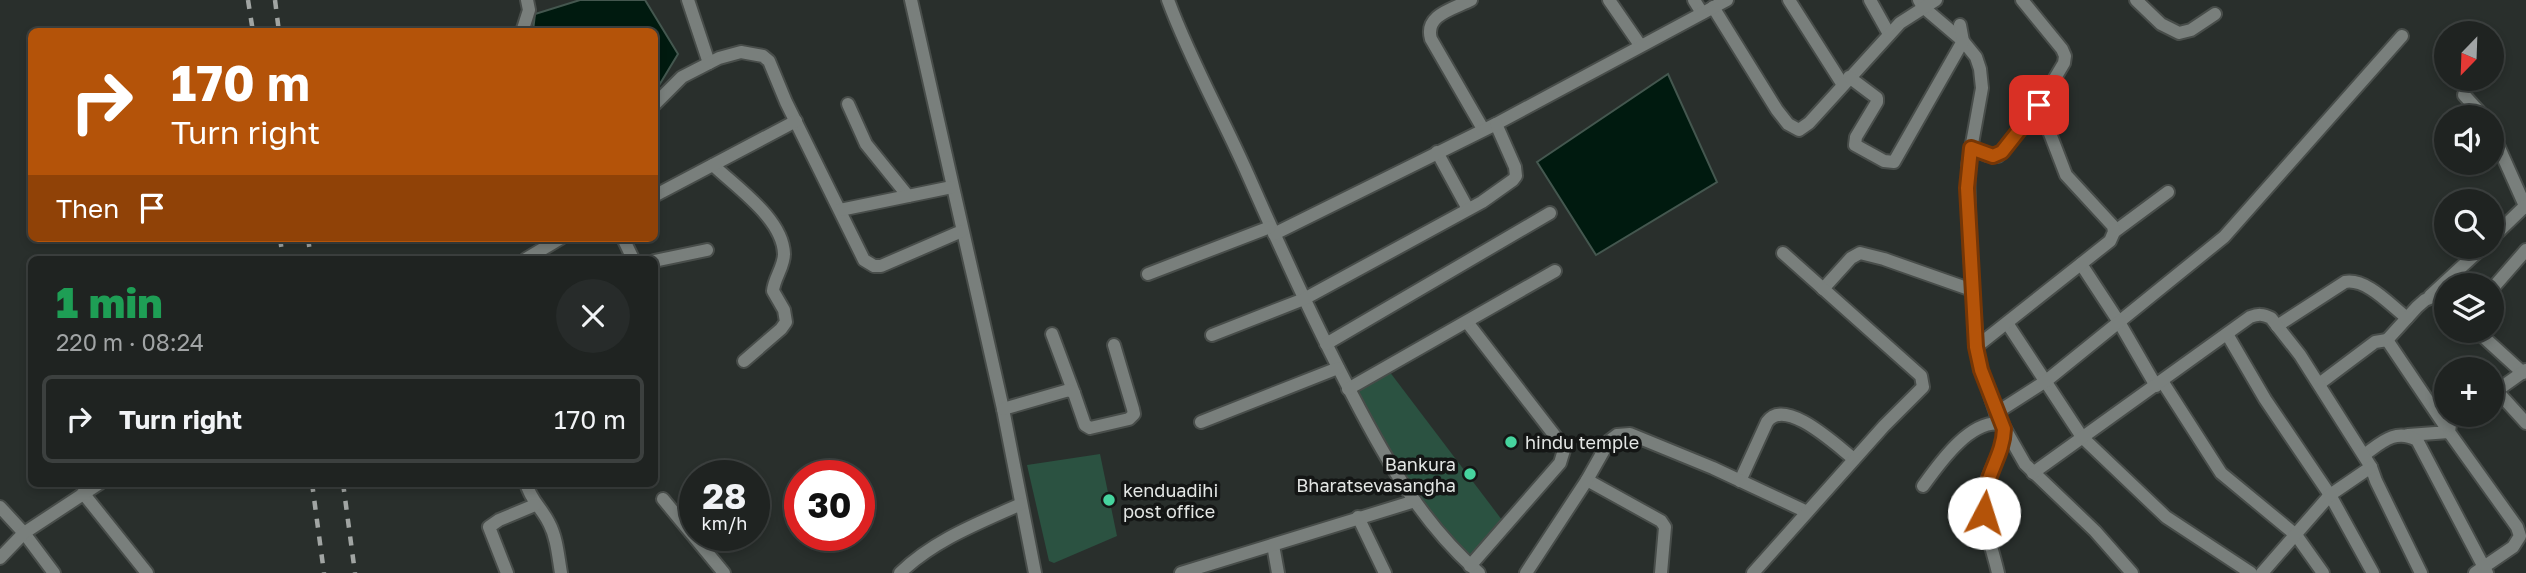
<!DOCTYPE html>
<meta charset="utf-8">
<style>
:root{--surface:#1f2321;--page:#272b2a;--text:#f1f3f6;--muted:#a1a4a5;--line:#3c403f}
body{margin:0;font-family:"Golos Text",sans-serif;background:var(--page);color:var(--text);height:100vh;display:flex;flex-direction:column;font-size:26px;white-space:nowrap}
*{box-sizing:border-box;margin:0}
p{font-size:23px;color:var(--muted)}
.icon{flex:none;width:38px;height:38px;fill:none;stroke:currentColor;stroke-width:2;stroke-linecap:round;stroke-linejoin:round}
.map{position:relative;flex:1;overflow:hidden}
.panel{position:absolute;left:28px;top:256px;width:630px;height:231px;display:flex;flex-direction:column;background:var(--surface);border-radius:10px;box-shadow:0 4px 10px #0003,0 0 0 2px var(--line)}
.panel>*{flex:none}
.top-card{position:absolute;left:28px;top:28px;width:630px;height:214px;border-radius:10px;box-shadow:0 4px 10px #0003,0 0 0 2px var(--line);background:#b45309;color:#fff;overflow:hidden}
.needle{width:46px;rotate:203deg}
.tools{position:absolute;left:2434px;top:21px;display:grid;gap:14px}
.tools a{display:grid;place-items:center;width:70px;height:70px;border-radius:50%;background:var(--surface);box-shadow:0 4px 10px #0003,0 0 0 2px var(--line);font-size:35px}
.speed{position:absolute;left:679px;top:460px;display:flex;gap:14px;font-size:35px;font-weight:700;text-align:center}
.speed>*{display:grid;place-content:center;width:91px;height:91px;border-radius:50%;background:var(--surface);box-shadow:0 4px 10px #0003,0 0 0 2px var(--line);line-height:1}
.speed small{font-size:18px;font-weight:400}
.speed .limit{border:10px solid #d22;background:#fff;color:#111}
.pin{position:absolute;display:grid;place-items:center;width:60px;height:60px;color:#fff;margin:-30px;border-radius:14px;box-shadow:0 4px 10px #0006}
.me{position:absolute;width:77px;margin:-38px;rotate:5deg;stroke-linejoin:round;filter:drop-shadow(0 0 5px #0008)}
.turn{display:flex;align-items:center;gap:24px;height:147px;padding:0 28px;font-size:32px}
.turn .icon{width:91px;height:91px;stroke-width:2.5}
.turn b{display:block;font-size:49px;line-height:60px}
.then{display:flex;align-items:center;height:66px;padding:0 28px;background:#0003;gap:14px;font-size:26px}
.round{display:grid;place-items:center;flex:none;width:74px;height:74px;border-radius:37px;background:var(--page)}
.overview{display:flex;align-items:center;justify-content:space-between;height:119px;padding:0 28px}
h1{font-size:42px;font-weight:800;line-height:52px;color:#1e9e55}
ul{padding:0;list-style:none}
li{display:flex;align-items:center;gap:21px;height:88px;margin:0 14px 10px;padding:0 14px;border:4px solid var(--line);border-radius:10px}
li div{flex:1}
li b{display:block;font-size:26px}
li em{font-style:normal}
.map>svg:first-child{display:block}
</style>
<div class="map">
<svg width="2526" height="573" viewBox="0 0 2526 573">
<rect width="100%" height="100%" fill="#292f2c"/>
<!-- green -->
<g fill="#2b5241">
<path d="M1389,371L1502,520L1470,559C1422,508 1387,450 1354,389Z"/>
<path d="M1100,454L1117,536L1054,563L1049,561L1027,465Z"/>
</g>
<!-- water -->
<g fill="#001a0f" stroke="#44574f" stroke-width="2">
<path d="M580,0H645L678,54L655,92L654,32L533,31L535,14Z"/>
<path d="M1668,74L1717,182L1596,255L1537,162Z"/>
</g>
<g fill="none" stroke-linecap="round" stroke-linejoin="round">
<defs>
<g id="minor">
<path d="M688,0L709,63"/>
<path d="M911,0L1003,409L1035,573"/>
<path d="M1168,0C1190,60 1222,116 1248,175C1278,243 1309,311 1343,377C1379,448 1418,520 1479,573"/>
<path d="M1471,0C1453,9 1424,15 1431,39L1483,129"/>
<path d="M1609,0L1640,45"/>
<path d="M1694,0L1702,13"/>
<path d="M1789,0L1843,85"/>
<path d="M1870,0L1889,34"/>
<path d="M1919,0L1923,7L1963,41L1976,57L1980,69L1982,88L1968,166L1970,252L1978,359L1996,413L2025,464L2095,531L2132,573"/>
<path d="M2136,0L2161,24L2179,33L2191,30L2215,14"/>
<path d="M1713,7L1777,110L1788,124L1799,130L1809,123L1900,23L1936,0"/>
<path d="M522,32L529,10L527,0"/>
<path d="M1849,77L1877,98V102L1856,137L1855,145L1884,161L1894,162L1963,41L1960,25"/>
<path d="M2464,95L2484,117"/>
<path d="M848,104L866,144L908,196"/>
<path d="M654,105L682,77L719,58L741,52L763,56L769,61L786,102L864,260L874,266H881L962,231"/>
<path d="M2492,132L2526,208"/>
<path d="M1971,148L1987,155L1998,156L2039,105"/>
<path d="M1437,152L1468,209"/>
<path d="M713,165C737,188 783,219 784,254C784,267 774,278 773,291L784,310L786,322L781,329L744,361"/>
<path d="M654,196L796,121"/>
<path d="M840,210L952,187"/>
<path d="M2114,232L2168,192"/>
<path d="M1274,234L1496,124L1727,0"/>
<path d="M623,238L633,259"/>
<path d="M2492,238L2525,206"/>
<path d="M526,259L561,238"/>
<path d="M654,261L707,250"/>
<path d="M2081,264L2119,322L2156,386"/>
<path d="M1148,274L1270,227"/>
<path d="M1823,289L1851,258L1860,253L1884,259L1972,290"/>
<path d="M2492,289L2526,250"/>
<path d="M2430,296L2483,247"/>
<path d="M1467,322L1562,445L1564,450L1560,463L1470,566"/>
<path d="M2007,323L2082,437L2166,517L2251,573"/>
<path d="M2277,326L2345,282C2367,278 2391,306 2407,318"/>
<path d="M2477,331L2523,373"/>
<path d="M1052,334L1074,393"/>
<path d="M2227,334L2265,399L2330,495L2373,573"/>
<path d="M1212,335L1304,299L1482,202L1513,180L1516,176L1515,167L1496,124"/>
<path d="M2387,340L2417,307L2425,300L2435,296L2446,304"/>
<path d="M1326,344L1550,213"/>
<path d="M1976,347L2110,241L2114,232L2113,226L2066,175L2039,105L2064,63L2065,56L2062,49L2022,0"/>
<path d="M2162,381L2221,473L2296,535L2323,573"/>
<path d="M2319,384L2375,342L2387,340L2449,432L2408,435"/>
<path d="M1348,389L1555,271"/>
<path d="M2497,391L2526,423"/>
<path d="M2492,394L2526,370"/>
<path d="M1003,409L1069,390L1074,393L1085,425L1090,428L1129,419L1134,414L1133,409L1114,345"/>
<path d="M1996,413L2046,381L2224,237L2402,36"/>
<path d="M2458,415L2450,424L2449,432L2517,527L2520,536L2513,547L2475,573"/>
<path d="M1201,422L1338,368"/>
<path d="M2364,455C2381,443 2395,428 2417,440L2487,573"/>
<path d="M2033,473L2250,317C2258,314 2263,314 2271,318L2300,355L2371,467L2376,481L2421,573"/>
<path d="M1587,480L1661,521L1665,527L1661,573"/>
<path d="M1740,481L1767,422C1785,396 1837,446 1854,459"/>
<path d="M526,483C531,501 541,507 549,523C557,538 558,556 561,573"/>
<path d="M1923,486C1939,464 1970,419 2001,424C2010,439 1990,469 1985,486C1978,513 1992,546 1998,573"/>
<path d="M83,493L147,573"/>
<path d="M663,499L724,573"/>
<path d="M0,507L24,533L54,573"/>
<path d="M1358,517L1385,573"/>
<path d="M1273,545L1278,573"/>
<path d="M0,558L24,533L100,483"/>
<path d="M507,573L489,527L499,520L535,505"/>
<path d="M900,573C934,540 979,523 1021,504"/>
<path d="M1181,573L1415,501"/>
<path d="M1526,573L1587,480L1609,441L1617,435L1630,434L1713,468L1807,512"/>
<path d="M1753,573L1884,426L1923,387L1921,376L1783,253"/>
<path d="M2262,573L2330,495L2371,467"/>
</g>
</defs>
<!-- minor casing -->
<use href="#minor" stroke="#484d4a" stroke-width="16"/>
<!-- minor -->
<use href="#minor" stroke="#797f7c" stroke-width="12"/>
<!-- rail -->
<g stroke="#a1a5a3" stroke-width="4.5" stroke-dasharray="9 9" stroke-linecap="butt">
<path d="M248,0L253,32"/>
<path d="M275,0L279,32"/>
<path d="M280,238L283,259"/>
<path d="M308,238L311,259"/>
<path d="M312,483L324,573"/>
<path d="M343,483L355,573"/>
</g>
</g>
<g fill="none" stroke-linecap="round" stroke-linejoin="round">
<defs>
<path id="route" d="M1984,513C1982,476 2003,459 2004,429L1981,370L1976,347L1967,188L1971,148L1993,156L2002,152L2039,105"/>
</defs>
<!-- route casing -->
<use href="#route" stroke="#753606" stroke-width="18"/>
<!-- route -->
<use href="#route" stroke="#b45309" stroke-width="12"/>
</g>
<!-- markers -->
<g fill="#46d49e" stroke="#141615" stroke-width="2.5">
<circle cx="1511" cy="442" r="7"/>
<circle cx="1470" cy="474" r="7"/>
<circle cx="1109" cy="500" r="7"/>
</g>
<g text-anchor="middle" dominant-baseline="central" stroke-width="7" stroke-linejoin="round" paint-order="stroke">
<!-- poi labels -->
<g font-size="18" fill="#e3e6e4" stroke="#141615" text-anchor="start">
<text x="1525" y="442">hindu temple</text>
<text x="1456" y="464" text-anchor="end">Bankura<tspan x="1456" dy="21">Bharatsevasangha</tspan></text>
<text x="1123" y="490">kenduadihi<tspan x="1123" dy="21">post office</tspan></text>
</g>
</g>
</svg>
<div class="tools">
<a><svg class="needle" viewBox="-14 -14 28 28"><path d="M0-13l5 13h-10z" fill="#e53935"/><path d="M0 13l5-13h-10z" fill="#a1a4a5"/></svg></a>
<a><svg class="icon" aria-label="sound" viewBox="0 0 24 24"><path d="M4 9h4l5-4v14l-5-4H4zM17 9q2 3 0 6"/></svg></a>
<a><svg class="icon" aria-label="search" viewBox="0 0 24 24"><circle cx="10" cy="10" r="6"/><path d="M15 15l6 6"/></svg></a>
<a><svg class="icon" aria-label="layers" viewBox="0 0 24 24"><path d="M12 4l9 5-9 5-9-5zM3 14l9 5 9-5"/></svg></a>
<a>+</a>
</div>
<div class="speed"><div>28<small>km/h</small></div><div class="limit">30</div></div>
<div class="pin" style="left:2039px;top:105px;background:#d93025"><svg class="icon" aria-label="arrive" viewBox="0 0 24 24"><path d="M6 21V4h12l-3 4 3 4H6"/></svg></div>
<svg class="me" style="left:1984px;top:513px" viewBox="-20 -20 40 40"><circle r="19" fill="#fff"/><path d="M0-13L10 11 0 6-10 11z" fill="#b45309"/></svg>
<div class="top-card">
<div class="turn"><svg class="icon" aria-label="right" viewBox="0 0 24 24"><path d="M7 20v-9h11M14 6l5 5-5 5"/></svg><div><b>170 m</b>Turn right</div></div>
<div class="then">Then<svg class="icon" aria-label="arrive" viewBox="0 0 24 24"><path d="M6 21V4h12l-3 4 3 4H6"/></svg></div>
</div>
<section class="panel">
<div class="overview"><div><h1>1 min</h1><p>220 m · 08:24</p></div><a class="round"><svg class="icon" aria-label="close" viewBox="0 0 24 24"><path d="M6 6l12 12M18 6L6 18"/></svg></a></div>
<ul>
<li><svg class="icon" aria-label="right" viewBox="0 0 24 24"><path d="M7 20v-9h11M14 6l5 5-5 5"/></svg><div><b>Turn right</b></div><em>170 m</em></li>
</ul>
</section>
</div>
